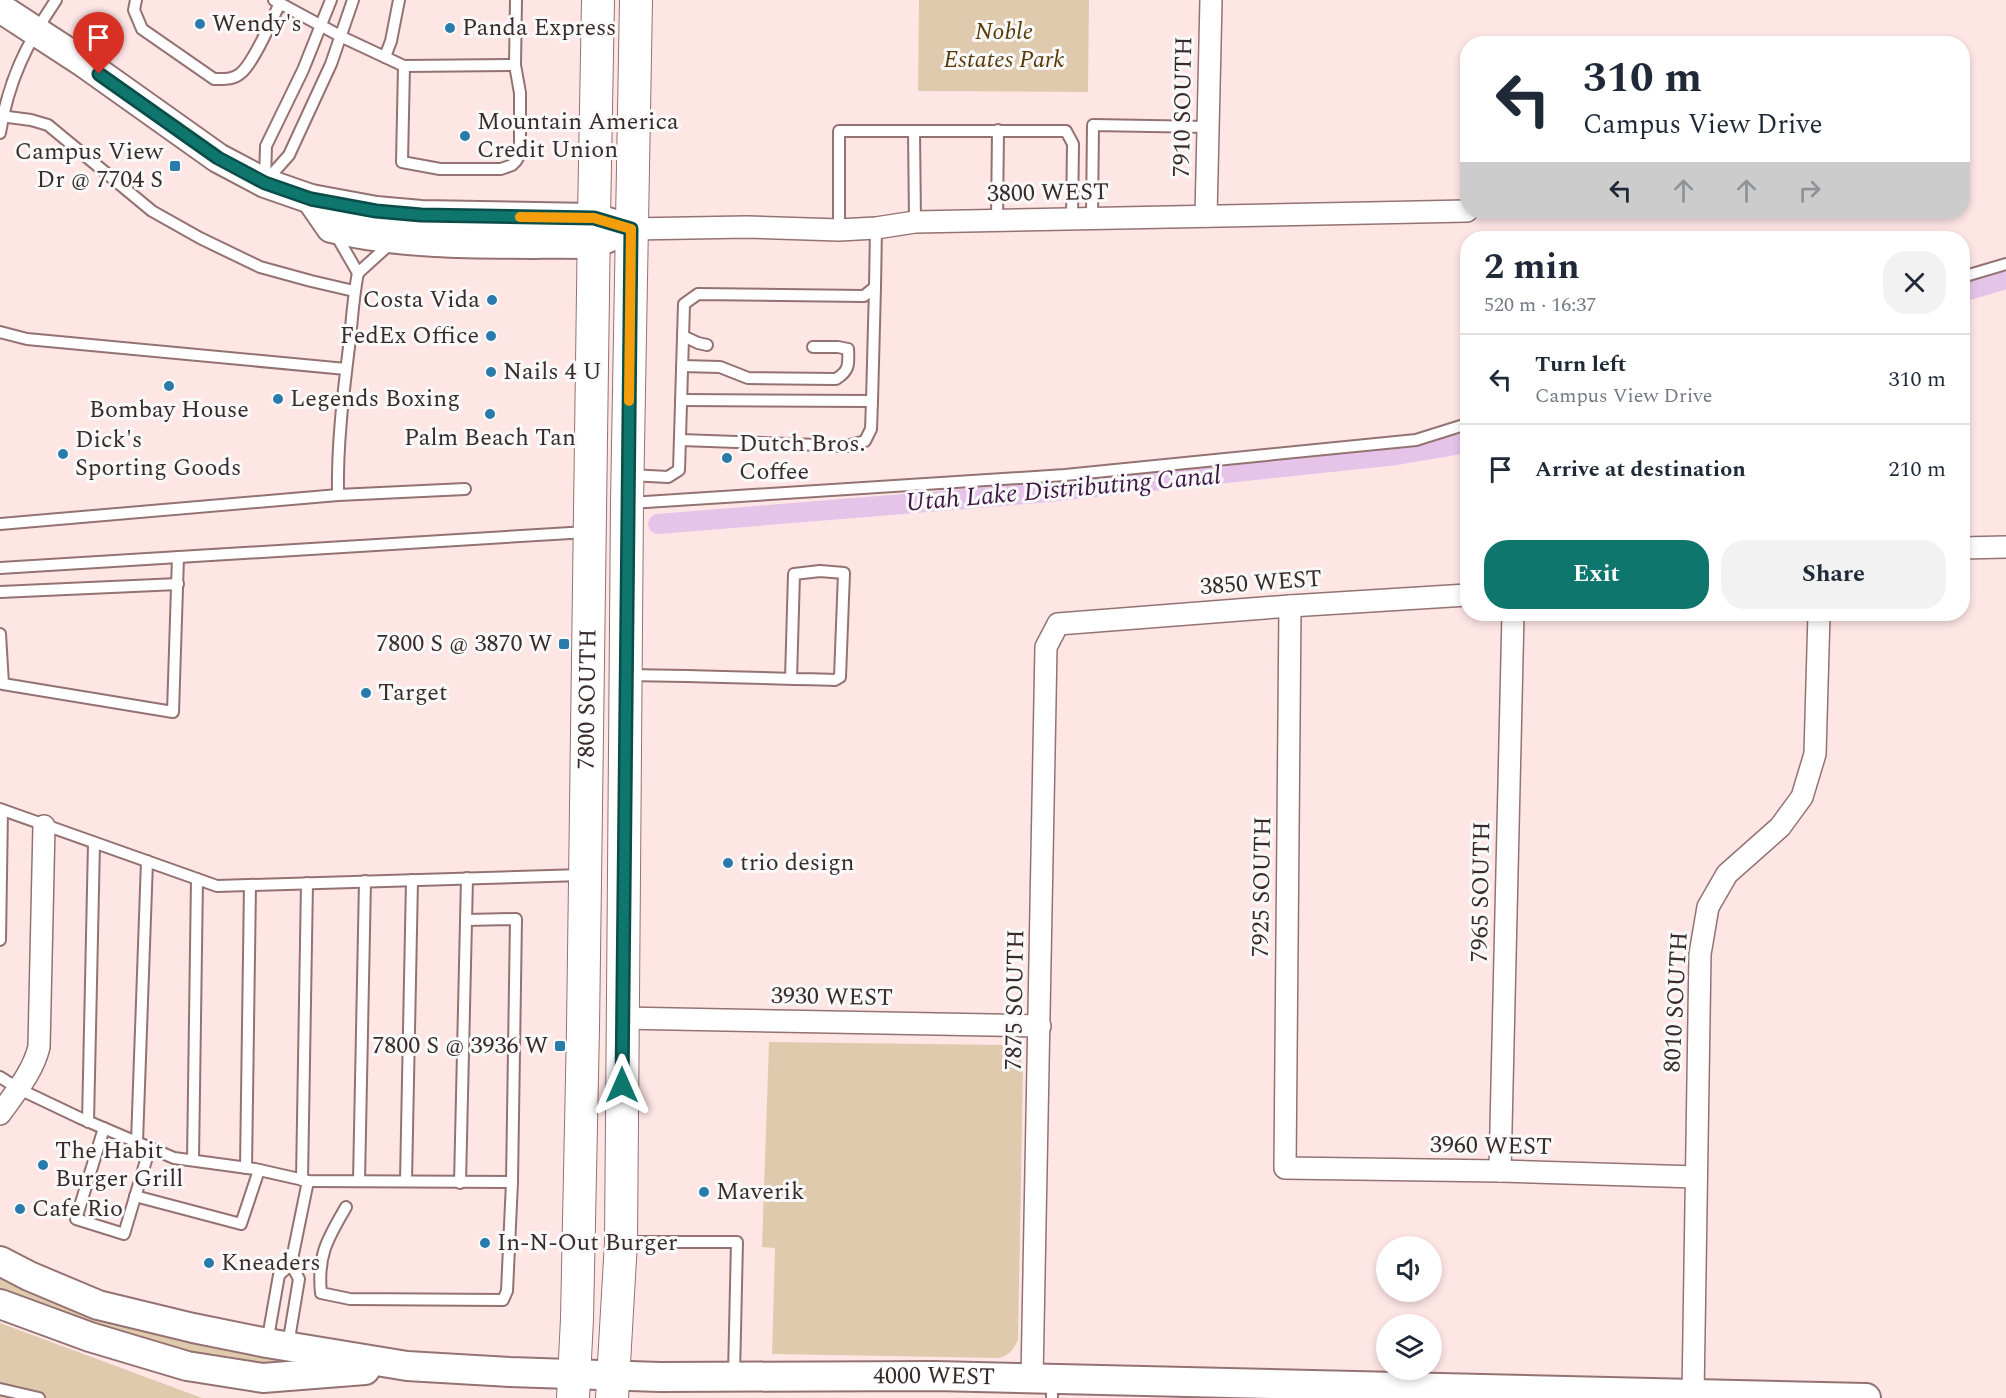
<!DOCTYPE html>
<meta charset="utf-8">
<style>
:root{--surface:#fff;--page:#f2f2f3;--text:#1f2937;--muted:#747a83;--line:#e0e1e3;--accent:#0f766e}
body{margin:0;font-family:Spectral,serif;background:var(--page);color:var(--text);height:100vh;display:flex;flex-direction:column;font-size:22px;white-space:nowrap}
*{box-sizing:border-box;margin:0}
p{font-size:20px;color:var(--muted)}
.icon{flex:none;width:33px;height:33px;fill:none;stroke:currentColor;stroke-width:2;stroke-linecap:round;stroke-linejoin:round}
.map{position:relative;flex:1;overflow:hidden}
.drawer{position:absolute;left:1460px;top:231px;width:510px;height:390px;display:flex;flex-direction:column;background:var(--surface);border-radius:24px;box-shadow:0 3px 9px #0003}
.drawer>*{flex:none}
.banner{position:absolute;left:1460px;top:36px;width:510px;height:183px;border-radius:24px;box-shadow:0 3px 9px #0003;background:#fff;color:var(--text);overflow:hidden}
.controls{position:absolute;left:1376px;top:1236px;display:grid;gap:12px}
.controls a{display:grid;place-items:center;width:66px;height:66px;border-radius:50%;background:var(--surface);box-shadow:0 3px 9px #0003;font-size:30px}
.pin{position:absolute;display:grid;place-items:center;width:51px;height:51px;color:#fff;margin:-62px -26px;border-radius:50% 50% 50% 0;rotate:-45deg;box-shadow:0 0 6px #0007}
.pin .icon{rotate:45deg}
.me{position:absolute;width:66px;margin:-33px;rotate:0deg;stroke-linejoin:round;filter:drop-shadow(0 0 4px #0008)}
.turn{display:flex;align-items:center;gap:21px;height:126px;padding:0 24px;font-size:27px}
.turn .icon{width:78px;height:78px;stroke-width:2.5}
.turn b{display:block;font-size:42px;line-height:51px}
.lanes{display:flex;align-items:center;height:57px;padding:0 24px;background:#0003;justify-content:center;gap:30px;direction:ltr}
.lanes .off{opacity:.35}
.round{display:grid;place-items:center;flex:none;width:63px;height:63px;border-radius:24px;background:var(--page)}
.overview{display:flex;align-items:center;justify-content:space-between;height:102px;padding:0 24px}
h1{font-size:36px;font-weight:700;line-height:45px}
.action{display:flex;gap:12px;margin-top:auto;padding:12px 24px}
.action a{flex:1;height:69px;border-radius:24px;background:var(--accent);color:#fff;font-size:24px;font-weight:700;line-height:69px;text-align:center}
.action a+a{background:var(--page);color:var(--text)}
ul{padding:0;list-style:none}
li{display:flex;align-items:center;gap:18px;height:90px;padding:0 24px;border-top:2px solid var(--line)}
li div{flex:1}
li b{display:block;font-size:22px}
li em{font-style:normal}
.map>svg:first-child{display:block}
</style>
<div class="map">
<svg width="2006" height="1398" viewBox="0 0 2006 1398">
<rect width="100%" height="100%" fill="#fee6e5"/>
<!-- green -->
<g fill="#e0caae">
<path d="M919,0H1089L1088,92L918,91Z"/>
<path d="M769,1042L1008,1045L1020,1054L1023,1072L1018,1340C1014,1349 1008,1357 998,1358L772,1354L775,1248L762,1247Z"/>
<path d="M0,1278L75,1306L313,1361L249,1363L179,1353L0,1293Z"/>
<path d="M0,1323L202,1398H0Z"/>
</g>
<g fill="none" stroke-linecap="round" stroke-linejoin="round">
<!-- canal -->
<g stroke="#e6c4ea" stroke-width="20">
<path d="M1962,292L2006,279"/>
<path d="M658,524L1038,493L1397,455L1467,443"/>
</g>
<defs>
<g id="lane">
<path d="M136,0L134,10L142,29L214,79C224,79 233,80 241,73C254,62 272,20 280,3"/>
<path d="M274,0L342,37L404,66L515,65"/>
<path d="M385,57L391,41L399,0"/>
<path d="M404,66L402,162L440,169H501L512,165L516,161L520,154V93L515,65L516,0"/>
<path d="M0,116L31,120L48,125L152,211L200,238L260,267L311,281L354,291"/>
<path d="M914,131L915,222"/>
<path d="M0,133C8,81 27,43 56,0"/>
<path d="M265,180L266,146L303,70L331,0"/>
<path d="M265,182L289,155L331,64L353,0"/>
<path d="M1092,218L1093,125L1208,127"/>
<path d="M997,220L998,130"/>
<path d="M839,230V131H1066L1073,144L1072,218"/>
<path d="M336,235L358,273L390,244"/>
<path d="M1962,277L2006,264"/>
<path d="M0,332L27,339L346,369"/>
<path d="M683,336L698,343L707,345"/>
<path d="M682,366L720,367L748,378L836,379C849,371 849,365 848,349L838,347H813"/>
<path d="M681,400L872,401L875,287"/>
<path d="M681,440L847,446L865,441L871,429L872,401"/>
<path d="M630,475L668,477L679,470L684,304L698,294L864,296L875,287L876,228"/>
<path d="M338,495C337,445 343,396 349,347C352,322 353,297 358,273"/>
<path d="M630,503L1065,475L1416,440L1467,424"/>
<path d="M0,524L338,495L465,489"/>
<path d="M0,568L587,532"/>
<path d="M0,592L178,584"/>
<path d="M0,634L3,684L173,712L178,557"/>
<path d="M629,675C698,676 766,678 835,680L840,677L844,573L820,571L794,574L791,679"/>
<path d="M0,809L217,886L582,875"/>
<path d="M0,940L2,810"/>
<path d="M0,1077L19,1089L80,1118L174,1158L255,1169L308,1181L512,1182"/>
<path d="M88,1122L94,843"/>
<path d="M104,1128L76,1219L124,1234L150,1147"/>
<path d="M137,1142L147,861"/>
<path d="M193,1160L197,879"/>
<path d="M246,1168L250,885"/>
<path d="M302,1180L307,883"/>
<path d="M359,1181L365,881"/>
<path d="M406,1181L412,880"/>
<path d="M460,1183L467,878"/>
<path d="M135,1196L241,1224L259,1170"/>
<path d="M346,1207C328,1238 317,1255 321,1293L350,1299L503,1300L507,1291L512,1182L516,919L466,920"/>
<path d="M625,1242H737L734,1375"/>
<path d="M267,1343L279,1275L291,1264L308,1181"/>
<path d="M288,1345L299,1279L291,1264"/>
<path d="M0,1389L39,1398"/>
<path d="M1052,1398V1380"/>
</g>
<g id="street">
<path d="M1206,216L1211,0"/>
<path d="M631,229L747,227L839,230L876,228L915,222L1467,211"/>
<path d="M1962,548L2006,547"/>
<path d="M1290,606L1285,1168L1500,1171L1696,1177"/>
<path d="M622,1018L1040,1026"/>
<path d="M0,1114C15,1093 33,1072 39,1047L44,826"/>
<path d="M1500,1171L1513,614"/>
<path d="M1032,1379L1046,647L1058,624L1290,606L1467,595"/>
<path d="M1693,1395L1700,954L1708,907L1727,874L1780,827L1802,797L1815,754L1819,614"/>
</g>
<g id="secondary">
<path d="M0,8L83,62L218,158L265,183L311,199L376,211L421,215L594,218L631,229"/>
<path d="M311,199L331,228C412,248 509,243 593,244L615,235"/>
<path id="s1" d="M0,1261L29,1276L98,1305L193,1328L267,1343L407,1366L510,1372L660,1377L935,1376L1866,1398"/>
<path d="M0,1304L90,1337L187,1366L263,1378L365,1370"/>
</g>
<g id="primary">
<path id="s2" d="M573,1398L577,1319L583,1028L594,218L598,0"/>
<path d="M612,1398L621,1242L627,503L636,0"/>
</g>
</defs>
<!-- lane casing -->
<use href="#lane" stroke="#957272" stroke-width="14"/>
<!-- street casing -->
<use href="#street" stroke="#957272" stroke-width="24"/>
<!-- secondary casing -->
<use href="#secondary" stroke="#957272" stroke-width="32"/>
<!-- primary casing -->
<use href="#primary" stroke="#957272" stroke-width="34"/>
<!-- lane -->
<use href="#lane" stroke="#fff" stroke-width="10"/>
<!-- street -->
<use href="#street" stroke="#fff" stroke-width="21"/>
<!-- secondary -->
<use href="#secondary" stroke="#fff" stroke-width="28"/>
<!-- primary -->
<use href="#primary" stroke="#fff" stroke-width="32"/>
</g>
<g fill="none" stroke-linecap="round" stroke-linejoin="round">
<defs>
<path id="route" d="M99,74L218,158L265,183L311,199L376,211L421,215L594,218L631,229L622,1085"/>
</defs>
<!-- route casing -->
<use href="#route" stroke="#0a4d48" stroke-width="15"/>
<!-- route -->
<use href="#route" stroke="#0f766e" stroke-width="10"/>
<!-- slow -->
<path stroke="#f59e0b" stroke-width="10" d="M520,217L594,218L631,229L629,401"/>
</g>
<!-- markers -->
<g fill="#297bac" stroke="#f9f9f9" stroke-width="2">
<circle cx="200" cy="24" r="6"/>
<circle cx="450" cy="28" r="6"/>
<circle cx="465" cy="136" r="6"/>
<rect x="169" y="160" width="12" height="12" rx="3"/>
<circle cx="492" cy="300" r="6"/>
<circle cx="491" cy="336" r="6"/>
<circle cx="491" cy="372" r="6"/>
<circle cx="169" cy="386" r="6"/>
<circle cx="278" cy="399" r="6"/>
<circle cx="490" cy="414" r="6"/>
<circle cx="63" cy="454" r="6"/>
<circle cx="727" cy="458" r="6"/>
<rect x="558" y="638" width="12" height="12" rx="3"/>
<circle cx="366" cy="693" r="6"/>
<circle cx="728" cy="863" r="6"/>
<rect x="554" y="1040" width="12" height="12" rx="3"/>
<circle cx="43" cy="1165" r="6"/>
<circle cx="704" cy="1192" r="6"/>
<circle cx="20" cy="1209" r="6"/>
<circle cx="485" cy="1243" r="6"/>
<circle cx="209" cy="1263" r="6"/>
</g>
<g text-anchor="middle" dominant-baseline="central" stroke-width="6" stroke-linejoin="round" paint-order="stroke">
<!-- poi labels -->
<g font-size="24" fill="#3a2b2b" stroke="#f9f9f9" text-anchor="start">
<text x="212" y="24">Wendy's</text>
<text x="462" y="28">Panda Express</text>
<text x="477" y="122">Mountain America<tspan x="477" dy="28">Credit Union</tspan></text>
<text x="163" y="152" text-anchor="end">Campus View<tspan x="163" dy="28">Dr @ 7704 S</tspan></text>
<text x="480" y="300" text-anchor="end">Costa Vida</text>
<text x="479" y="336" text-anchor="end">FedEx Office</text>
<text x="503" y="372">Nails 4 U</text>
<text x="290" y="399">Legends Boxing</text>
<text x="169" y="410" text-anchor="middle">Bombay House</text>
<text x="490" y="438" text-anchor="middle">Palm Beach Tan</text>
<text x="75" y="440">Dick's<tspan x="75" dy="28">Sporting Goods</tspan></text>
<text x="739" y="444">Dutch Bros.<tspan x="739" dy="28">Coffee</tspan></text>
<text x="552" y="644" text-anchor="end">7800 S @ 3870 W</text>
<text x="378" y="693">Target</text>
<text x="740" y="863">trio design</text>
<text x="548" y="1046" text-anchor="end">7800 S @ 3936 W</text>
<text x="55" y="1151">The Habit<tspan x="55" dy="28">Burger Grill</tspan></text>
<text x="716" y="1192">Maverik</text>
<text x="32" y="1209">Cafe Rio</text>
<text x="497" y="1243">In-N-Out Burger</text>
<text x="221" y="1263">Kneaders</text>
</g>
<!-- park labels -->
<g font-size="24" font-style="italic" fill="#593a06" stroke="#f9f9f9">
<text x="1004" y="32">Noble<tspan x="1004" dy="28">Estates Park</tspan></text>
</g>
<!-- street labels -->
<g font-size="24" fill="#3a2b2b" stroke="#f9f9f9">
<text transform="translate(1183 107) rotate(-89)">7910 SOUTH</text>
<text transform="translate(1048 193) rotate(-1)">3800 WEST</text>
<text transform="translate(1261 583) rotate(-4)">3850 WEST</text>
<text stroke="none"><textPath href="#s2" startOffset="699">7800 SOUTH</textPath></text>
<text transform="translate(1262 887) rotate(-89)">7925 SOUTH</text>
<text transform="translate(1481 892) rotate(-89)">7965 SOUTH</text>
<text transform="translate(832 997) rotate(1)">3930 WEST</text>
<text transform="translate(1015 1000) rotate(-89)">7875 SOUTH</text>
<text transform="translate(1676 1002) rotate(-87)">8010 SOUTH</text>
<text transform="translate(1491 1146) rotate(1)">3960 WEST</text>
<text stroke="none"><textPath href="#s1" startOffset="950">4000 WEST</textPath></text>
</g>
<!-- water labels -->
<g font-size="26" font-style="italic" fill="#401746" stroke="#f9f9f9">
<text transform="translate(1063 489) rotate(-5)">Utah Lake Distributing Canal</text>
</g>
</g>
</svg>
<div class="controls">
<a><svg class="icon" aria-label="sound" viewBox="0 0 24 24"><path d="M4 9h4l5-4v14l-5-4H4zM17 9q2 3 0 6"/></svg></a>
<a><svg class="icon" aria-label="layers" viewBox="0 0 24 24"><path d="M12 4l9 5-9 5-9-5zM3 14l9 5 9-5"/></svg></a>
</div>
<div class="pin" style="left:99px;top:74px;background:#d93025"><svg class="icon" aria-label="arrive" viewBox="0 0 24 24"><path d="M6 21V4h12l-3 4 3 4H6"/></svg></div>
<svg class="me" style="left:622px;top:1085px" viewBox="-20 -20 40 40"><path d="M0-17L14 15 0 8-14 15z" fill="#0f766e" stroke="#fff" stroke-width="4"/></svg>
<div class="banner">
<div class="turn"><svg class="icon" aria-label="left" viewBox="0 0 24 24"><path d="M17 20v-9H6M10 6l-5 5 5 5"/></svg><div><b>310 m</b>Campus View Drive</div></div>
<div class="lanes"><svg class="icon" aria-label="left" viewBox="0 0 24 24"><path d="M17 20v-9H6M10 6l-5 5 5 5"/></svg><svg class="icon off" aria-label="ahead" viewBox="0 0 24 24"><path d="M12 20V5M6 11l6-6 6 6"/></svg><svg class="icon off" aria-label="ahead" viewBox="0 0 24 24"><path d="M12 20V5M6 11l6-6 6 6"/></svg><svg class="icon off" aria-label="right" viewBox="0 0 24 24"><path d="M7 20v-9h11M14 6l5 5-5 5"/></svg></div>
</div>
<section class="drawer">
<div class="overview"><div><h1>2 min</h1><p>520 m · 16:37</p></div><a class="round"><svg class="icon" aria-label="close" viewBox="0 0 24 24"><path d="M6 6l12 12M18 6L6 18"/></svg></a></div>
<ul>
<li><svg class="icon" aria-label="left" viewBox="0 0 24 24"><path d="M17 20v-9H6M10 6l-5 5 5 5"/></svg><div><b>Turn left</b><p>Campus View Drive</p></div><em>310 m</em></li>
<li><svg class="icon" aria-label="arrive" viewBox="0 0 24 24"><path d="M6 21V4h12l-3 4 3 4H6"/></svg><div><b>Arrive at destination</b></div><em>210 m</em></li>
</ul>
<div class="action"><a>Exit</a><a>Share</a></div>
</section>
</div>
